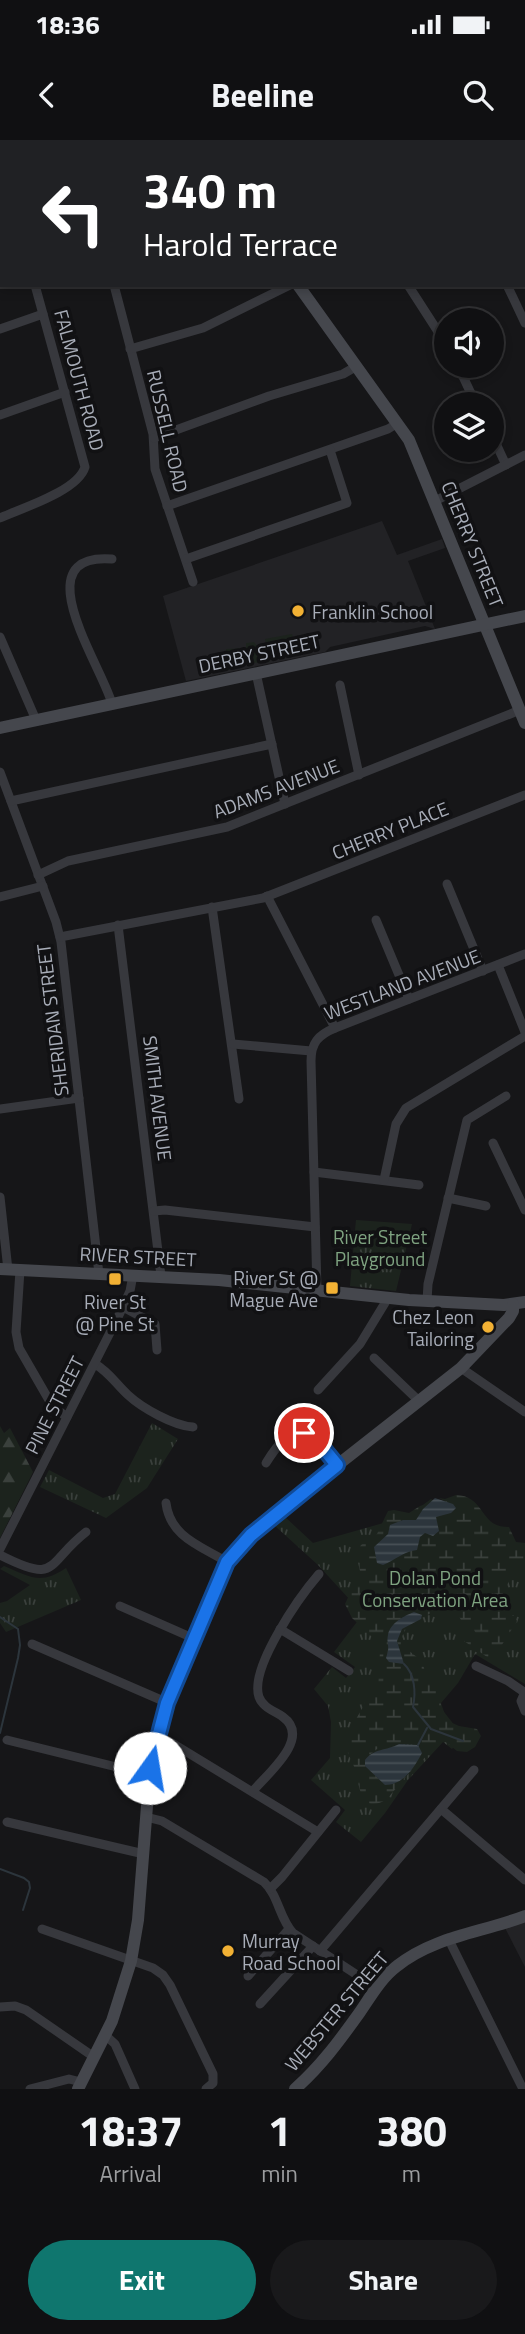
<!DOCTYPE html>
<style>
:root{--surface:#101012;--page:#19191b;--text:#f1f3f6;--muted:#9c9d9f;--line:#303032;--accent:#0f766e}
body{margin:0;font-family:"Titillium Web",sans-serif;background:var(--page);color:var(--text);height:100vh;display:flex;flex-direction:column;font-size:26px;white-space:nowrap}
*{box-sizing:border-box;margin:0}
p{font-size:23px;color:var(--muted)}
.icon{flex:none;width:38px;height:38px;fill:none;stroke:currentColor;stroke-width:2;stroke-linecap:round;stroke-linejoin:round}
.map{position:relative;height:1949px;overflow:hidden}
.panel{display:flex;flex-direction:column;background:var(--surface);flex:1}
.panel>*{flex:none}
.hud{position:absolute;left:0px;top:0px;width:525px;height:147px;box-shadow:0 4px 10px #0003,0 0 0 2px var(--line);background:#202124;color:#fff;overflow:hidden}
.fabs{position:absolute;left:434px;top:168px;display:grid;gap:14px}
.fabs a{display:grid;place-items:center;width:70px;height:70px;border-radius:50%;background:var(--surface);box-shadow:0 4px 10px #0003,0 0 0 2px var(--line);font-size:35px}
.pin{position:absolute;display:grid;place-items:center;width:60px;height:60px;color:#fff;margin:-30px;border:4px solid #fff;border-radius:50%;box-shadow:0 2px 7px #0007}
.me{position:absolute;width:77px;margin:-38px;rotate:13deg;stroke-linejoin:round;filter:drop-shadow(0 0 5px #0008)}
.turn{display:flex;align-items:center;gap:24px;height:147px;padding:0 28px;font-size:32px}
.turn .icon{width:91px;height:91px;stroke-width:2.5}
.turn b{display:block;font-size:49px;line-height:60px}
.eta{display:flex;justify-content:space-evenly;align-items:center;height:119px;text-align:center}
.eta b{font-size:42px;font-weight:700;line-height:49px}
.cta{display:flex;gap:14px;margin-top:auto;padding:14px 28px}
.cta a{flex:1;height:80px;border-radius:42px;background:var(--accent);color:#fff;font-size:28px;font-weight:700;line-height:80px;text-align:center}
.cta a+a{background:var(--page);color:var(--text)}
.status{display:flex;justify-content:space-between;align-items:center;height:49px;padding:0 35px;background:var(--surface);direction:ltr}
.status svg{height:19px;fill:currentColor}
header{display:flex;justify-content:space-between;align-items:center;height:91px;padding:0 28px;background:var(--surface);font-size:32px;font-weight:700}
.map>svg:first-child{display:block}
</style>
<div class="status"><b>18:36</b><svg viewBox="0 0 49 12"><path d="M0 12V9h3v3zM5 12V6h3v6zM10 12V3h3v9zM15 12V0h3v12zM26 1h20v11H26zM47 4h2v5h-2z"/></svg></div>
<header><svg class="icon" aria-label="back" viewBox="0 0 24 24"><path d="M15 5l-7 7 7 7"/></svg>Beeline<svg class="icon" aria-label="search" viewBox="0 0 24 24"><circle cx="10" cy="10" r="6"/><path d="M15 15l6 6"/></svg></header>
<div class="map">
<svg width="525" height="1949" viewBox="0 0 525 1949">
<defs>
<pattern id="grass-tufts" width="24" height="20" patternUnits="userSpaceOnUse" patternTransform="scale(1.75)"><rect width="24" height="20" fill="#1c231d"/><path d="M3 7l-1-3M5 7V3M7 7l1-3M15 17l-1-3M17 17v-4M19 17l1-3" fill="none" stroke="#3a403c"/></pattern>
<pattern id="forest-firs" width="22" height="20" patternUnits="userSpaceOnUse" patternTransform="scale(1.75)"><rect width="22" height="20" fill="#1c231d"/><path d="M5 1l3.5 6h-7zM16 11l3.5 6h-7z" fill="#3a403c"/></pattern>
<pattern id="wetland-marsh" width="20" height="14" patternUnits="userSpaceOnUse" patternTransform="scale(1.75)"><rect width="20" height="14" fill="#1c231d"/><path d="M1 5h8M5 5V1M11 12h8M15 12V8" fill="none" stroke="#3a403c"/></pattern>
<pattern id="water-rules" width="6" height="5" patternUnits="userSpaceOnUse" patternTransform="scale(1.75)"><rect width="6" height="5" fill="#2c353c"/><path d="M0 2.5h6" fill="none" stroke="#485056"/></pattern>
</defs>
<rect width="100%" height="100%" fill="#161618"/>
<!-- built -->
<g fill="#222225">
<path d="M382,381L397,415L442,399L445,408L408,421L435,489L425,486L330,507L325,512L186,541L163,456Z"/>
<path d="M525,1781V1827L505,1788Z"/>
</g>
<!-- grass -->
<g fill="url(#grass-tufts)">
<path d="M254,502L270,522L226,524V509L246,508V503Z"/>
<path d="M356,1080L412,1084L396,1151L350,1146Z"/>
<path d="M152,1283L178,1299L147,1348L106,1378L40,1347L49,1330L103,1358L115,1354Z"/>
<path d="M431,1359L451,1373L525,1408V1544L475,1514L458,1543L441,1563L444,1572L462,1595L452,1609L443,1602L408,1640L385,1673L361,1702L336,1682L345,1670L311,1640L330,1618L331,1582L328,1566L314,1549L332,1527L346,1538L355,1527L334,1512L363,1474L318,1425L274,1385L284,1376L313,1403L408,1376Z"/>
<path d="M4,1426C29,1436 40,1446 66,1428L81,1460L6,1492L0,1483V1463L7,1461L30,1445L0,1429Z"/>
</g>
<!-- forest -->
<path fill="url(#forest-firs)" d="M0,1286L4,1293L10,1288L33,1332L0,1398Z"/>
<!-- wetland -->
<path fill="url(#wetland-marsh)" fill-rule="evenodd" d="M456,1355C486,1356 479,1388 509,1387L516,1402L525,1403V1428L513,1432L499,1463L502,1471L514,1476L517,1481L493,1519H490L464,1501L471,1500L485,1504L484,1499L477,1495L472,1487H464L460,1478C444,1467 436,1469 421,1479L422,1477L414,1472L411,1473C385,1486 390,1495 387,1520L400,1524L404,1523L397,1501L402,1489L410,1484C392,1505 407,1508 422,1521L427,1539L440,1548L441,1567L450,1582L459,1586L477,1589L481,1596L475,1607L467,1612L457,1611L446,1602H441L411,1631L386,1660C359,1675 360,1645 355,1629C352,1620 345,1612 347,1602C348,1587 360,1576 365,1562L378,1554L380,1510L374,1499L352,1478L345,1464L360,1431L356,1414L361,1405L377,1394L388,1371L394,1370L409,1373L420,1366L427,1364L416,1380H403L388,1388V1394L374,1407V1415L383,1425L398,1419L417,1405L422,1394L437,1393L439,1390L436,1377L448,1374L456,1368L439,1358L445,1359ZM405,1604L418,1605L417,1622L402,1640L385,1645L365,1626L367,1617L377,1609Z"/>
<!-- pitch -->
<path fill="#1c231d" d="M292,494L296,511L268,517L265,499Z"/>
<!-- water -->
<g fill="url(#water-rules)">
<path d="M435,1358L453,1364L456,1368L451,1373L436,1377L439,1391L433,1396L425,1393L420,1397L417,1410C405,1411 395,1420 383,1425L377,1423L374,1407L388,1394L390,1385L403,1380H416L423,1369Z"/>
<path d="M414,1472L422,1475L421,1479L402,1489L397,1501L404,1524L389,1522L386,1518C391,1505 386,1505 388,1495C390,1483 404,1476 414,1472Z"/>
<path d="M399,1604L418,1605L422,1613C414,1628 403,1645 385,1645L365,1626V1620C374,1608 386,1611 399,1604Z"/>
</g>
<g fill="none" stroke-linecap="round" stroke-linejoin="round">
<!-- stream -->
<g stroke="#2c353c" stroke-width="2">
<path d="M0,1477L18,1489L20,1505L18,1518L0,1593"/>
<path d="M404,1524C415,1534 416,1553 413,1567L431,1589L463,1601"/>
<path d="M418,1605L427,1588"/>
<path d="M0,1729L24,1738L29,1742L30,1748L23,1770"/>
</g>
<!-- street -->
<g stroke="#37383d" stroke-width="9">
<path d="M81,0V2"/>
<path d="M292,0L293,2"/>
<path d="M339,2V0"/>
<path d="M423,2V0"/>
<path d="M494,2L495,0"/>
<path d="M0,19L2,25"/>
<path d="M523,79L525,78"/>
<path d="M0,104H2"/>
<path d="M114,145L153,294L155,329L193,442"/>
<path d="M408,145L446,204"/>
<path d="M507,145L525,183"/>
<path d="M0,189L43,174"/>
<path d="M130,209L203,188L290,145"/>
<path d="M458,226L476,264"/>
<path d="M0,275L65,252"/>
<path d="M492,295L506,325"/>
<path d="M154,298L269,256L343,234L357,226"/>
<path d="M435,361L525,315"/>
<path d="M167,366L388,289L398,283"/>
<path d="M0,378C22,368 78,351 85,327L35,145"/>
<path d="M186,419L347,363L330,310"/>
<path d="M0,497L36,580"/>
<path d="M256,533L285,664"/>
<path d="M340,545L359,635"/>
<path d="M112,564C103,528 22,412 112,419"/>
<path d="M0,632L56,782L61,802L99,1134"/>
<path d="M11,661L272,604"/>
<path d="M38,735L68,721L227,687L520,570"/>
<path d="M447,744L483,831"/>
<path d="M267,756L335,888"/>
<path d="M0,757L43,746"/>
<path d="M212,767L239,959"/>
<path d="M376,780L409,859"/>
<path d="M118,785L161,1136"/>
<path d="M60,797L263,758L525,655"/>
<path d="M498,825L525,892"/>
<path d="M233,904L311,911"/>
<path d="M0,969L79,958"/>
<path d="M493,1003L525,1070"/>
<path d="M314,1032L419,1045"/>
<path d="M384,1040L396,984L406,968L525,896"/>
<path d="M0,1057L8,1130"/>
<path d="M448,1058L486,1066"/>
<path d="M154,1071L165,1070L315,1087"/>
<path d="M20,1130L16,1192L19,1208L53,1267L67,1277"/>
<path d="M317,1150L311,921C311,903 318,895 335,888L525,814"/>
<path d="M427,1161L428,1144L467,980L506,956"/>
<path d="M123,1167L155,1184L157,1210"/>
<path d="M374,1218L419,1261"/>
<path d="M95,1224C109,1232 116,1244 128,1255C142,1268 174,1286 193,1287"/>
<path d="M461,1228L525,1272"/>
<path d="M318,1250L360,1204L388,1158"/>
<path d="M266,1323C295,1276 308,1290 337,1325"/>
<path d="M166,1363C170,1397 201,1406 227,1422"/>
<path d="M0,1409L120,1173L130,1151L133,1135"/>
<path d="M0,1415C59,1445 45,1424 86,1392"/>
<path d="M120,1466L195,1499"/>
<path d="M280,1489L349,1531"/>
<path d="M32,1504L168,1563"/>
<path d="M476,1526L508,1541L524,1552"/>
<path d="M525,1552L521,1561L525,1571"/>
<path d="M157,1597L172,1603L318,1692"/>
<path d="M7,1600L149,1635"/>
<path d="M253,1651C267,1634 312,1598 283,1577C275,1571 263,1568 259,1557C249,1528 300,1456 319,1434"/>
<path d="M441,1669L525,1740"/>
<path d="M146,1677L162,1681L264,1742C279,1756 279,1778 293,1793L377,1848"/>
<path d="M7,1682L144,1714"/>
<path d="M270,1749L282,1737L336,1670"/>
<path d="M42,1789L153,1828L163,1835L170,1845L213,1934V1943L206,1949"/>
<path d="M448,1798L523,1949"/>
<path d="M320,1811L474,1630"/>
<path d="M248,1836L289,1789"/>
<path d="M260,1864L313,1806"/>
<path d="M0,1867L15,1866L26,1870L94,1917"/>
<path d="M105,1895L115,1904L135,1949"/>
<path d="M30,1949L69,1939L81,1942"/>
</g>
<!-- secondary -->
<g stroke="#45474d" stroke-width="12">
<path d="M192,0L194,2"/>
<path d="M298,145L409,300L525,583"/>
<path d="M0,588L525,476"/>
<path d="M0,1129L219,1140L409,1160L504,1165L525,1162"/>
<path d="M78,1949L112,1881L131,1821L138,1780L150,1628L158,1592L168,1563L227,1422L241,1404L265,1382L461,1228L509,1178L513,1171V1164"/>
<path d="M295,1949C321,1926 340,1900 360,1872C371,1856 381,1838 397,1826C435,1796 481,1793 525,1776"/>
</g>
</g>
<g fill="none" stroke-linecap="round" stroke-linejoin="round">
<defs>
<path id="route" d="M150,1628L167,1563L227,1422L251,1395L337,1325L314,1297L304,1293"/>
</defs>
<!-- route casing -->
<use href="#route" stroke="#114b97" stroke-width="18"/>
<!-- route -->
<use href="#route" stroke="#1a73e8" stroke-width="12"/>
</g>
<!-- markers -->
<g fill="#f2b134" stroke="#111113" stroke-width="2.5">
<circle cx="298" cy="471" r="7"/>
<rect x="108" y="1132" width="14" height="14" rx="3.5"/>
<rect x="325" y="1141" width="14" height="14" rx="3.5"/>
<circle cx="488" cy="1187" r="7"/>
<circle cx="228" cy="1811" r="7"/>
</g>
<g text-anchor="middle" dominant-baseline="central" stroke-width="7" stroke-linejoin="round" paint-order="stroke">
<!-- street labels -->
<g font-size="19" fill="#a8adb8" stroke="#111113">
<text transform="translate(80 240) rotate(75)">FALMOUTH ROAD</text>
<text transform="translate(168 291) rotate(77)">RUSSELL ROAD</text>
<text transform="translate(473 404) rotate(68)">CHERRY STREET</text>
<text transform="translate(259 513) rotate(-12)">DERBY STREET</text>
<text transform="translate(276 648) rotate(-21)">ADAMS AVENUE</text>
<text transform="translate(390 690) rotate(-22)">CHERRY PLACE</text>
<text transform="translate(402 844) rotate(-21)">WESTLAND AVENUE</text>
<text transform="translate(52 880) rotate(-97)">SHERIDAN STREET</text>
<text transform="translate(158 958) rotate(83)">SMITH AVENUE</text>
<text transform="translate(138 1116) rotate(3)">RIVER STREET</text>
<text transform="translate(54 1265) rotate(-63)">PINE STREET</text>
<text transform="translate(336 1871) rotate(-50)">WEBSTER STREET</text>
</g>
<!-- poi labels -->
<g font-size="19" fill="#a8adb8" stroke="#111113" text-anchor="start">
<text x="312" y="471">Franklin School</text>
<text x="318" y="1137" text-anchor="end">River St @<tspan x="318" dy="22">Mague Ave</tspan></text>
<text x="115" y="1161" text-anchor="middle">River St<tspan x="115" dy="22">@ Pine St</tspan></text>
<text x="474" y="1176" text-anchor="end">Chez Leon<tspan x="474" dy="22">Tailoring</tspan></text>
<text x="242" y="1800">Murray<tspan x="242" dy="22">Road School</tspan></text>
</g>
<!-- park labels -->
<g font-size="19" fill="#7fa381" stroke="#111113">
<text x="380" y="1096">River Street<tspan x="380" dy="22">Playground</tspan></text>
<text x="435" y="1437">Dolan Pond<tspan x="435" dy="22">Conservation Area</tspan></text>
</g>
</g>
</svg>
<div class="fabs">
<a><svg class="icon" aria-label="sound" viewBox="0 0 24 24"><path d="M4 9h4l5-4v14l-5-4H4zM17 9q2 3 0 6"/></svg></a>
<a><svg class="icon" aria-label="layers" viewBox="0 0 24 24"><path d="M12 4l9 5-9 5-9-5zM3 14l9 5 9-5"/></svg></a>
</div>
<div class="pin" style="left:304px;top:1293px;background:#d93025"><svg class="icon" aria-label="arrive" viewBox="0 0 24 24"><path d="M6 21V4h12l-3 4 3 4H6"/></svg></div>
<svg class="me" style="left:150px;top:1628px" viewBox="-20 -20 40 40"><circle r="19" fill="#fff"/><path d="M0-13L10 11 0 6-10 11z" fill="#1a73e8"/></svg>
<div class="hud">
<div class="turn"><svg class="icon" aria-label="left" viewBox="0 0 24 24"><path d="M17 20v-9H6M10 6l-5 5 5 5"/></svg><div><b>340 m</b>Harold Terrace</div></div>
</div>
</div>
<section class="panel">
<div class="eta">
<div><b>18:37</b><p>Arrival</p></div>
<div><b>1</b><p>min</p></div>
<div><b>380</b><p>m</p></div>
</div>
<div class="cta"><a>Exit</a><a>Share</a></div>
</section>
